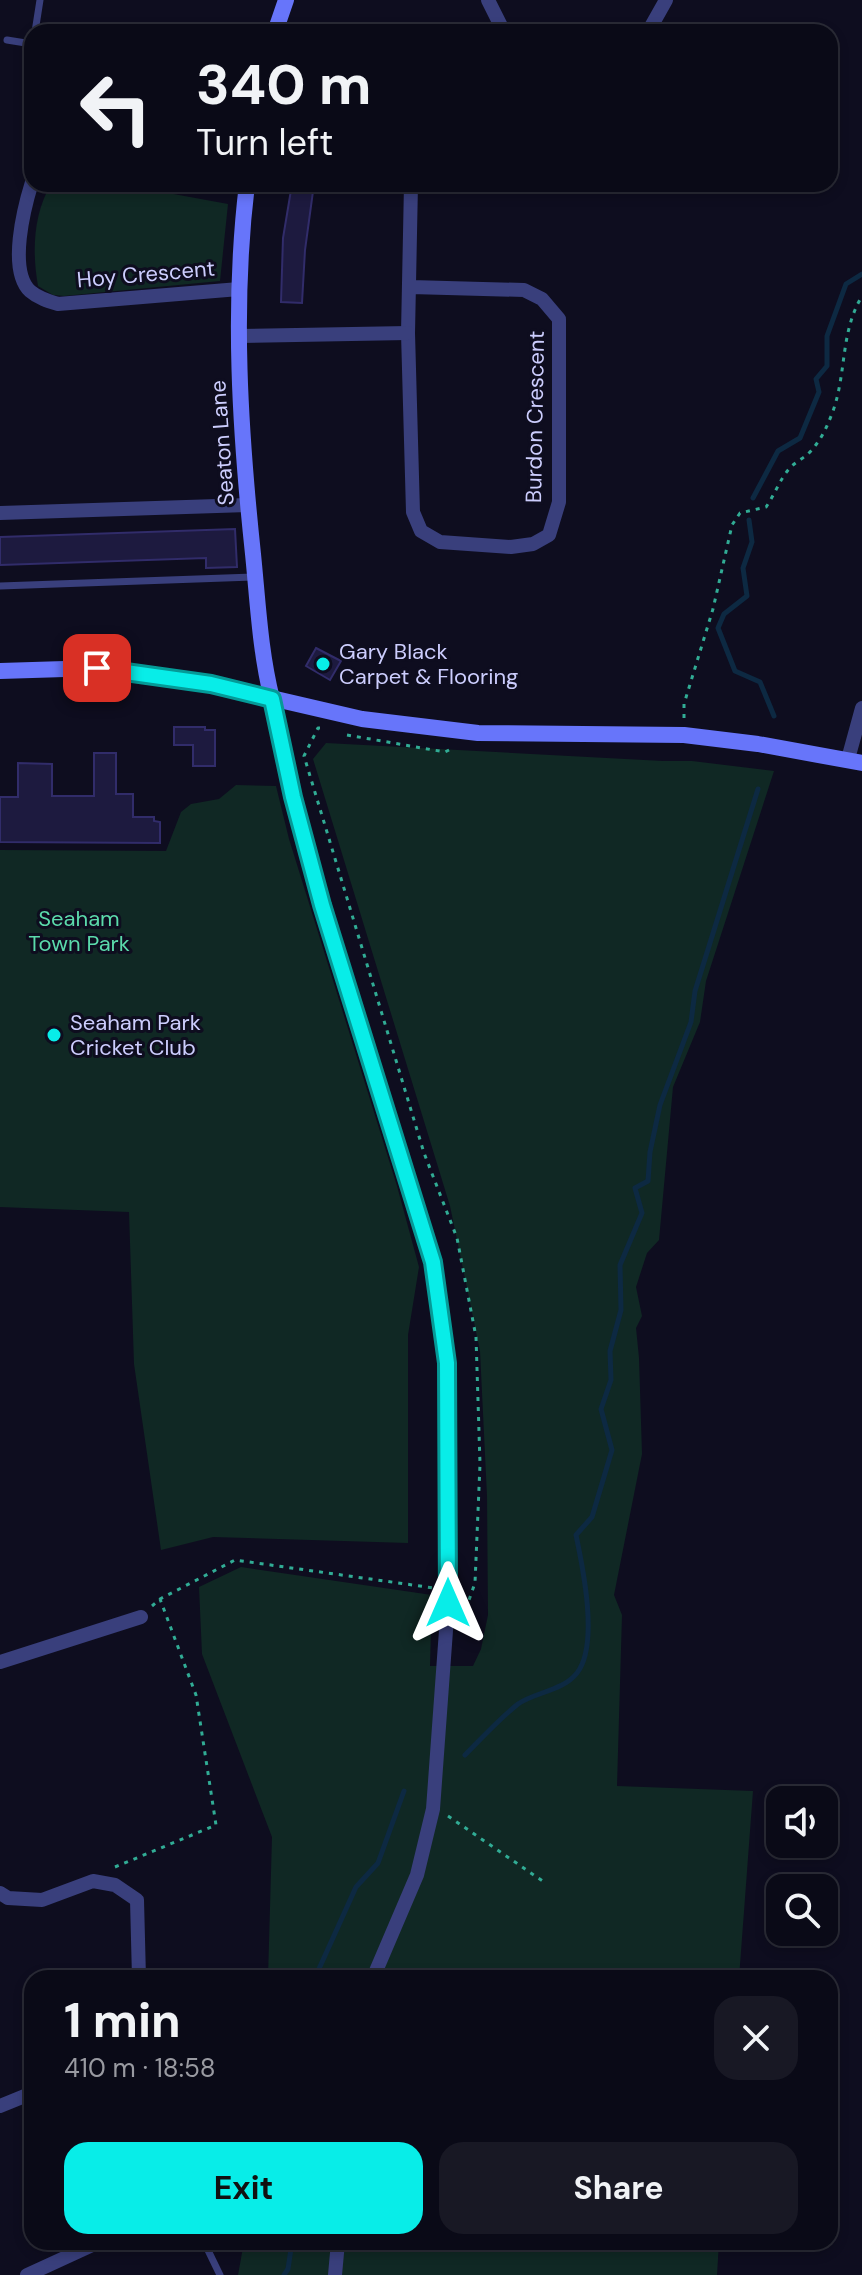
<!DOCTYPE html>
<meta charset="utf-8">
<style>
:root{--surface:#0a0a17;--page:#181824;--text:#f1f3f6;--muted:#999aa1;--line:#2a2b36;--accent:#08ede8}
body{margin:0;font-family:"DM Sans",sans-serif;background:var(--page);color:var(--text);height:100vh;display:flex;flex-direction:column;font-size:30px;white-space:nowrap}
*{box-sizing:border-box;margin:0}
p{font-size:26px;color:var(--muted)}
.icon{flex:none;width:44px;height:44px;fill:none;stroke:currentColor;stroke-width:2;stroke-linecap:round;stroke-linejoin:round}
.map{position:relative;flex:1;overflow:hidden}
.panel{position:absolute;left:24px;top:1970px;width:814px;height:280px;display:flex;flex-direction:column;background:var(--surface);border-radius:24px;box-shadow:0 4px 12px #0003,0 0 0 2px var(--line)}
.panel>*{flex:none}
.top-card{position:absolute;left:24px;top:24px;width:814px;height:168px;border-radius:24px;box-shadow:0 4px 12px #0003,0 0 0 2px var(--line);background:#0a0a17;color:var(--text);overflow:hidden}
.buttons{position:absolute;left:766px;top:1786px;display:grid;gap:16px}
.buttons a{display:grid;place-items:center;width:72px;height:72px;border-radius:16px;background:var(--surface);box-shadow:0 4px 12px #0003,0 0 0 2px var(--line);font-size:40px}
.pin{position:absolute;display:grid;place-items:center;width:68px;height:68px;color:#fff;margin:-34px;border-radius:16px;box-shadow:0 4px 12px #0006}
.me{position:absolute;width:88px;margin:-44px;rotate:0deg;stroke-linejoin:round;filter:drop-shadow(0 0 6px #0008)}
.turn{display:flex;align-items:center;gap:28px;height:168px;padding:0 40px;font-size:36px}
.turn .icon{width:104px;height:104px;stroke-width:2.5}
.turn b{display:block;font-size:56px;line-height:68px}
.round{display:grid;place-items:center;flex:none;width:84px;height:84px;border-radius:24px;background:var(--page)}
.head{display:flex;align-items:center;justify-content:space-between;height:136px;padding:0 40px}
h1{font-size:48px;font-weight:700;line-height:60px}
.button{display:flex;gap:16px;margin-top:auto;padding:16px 40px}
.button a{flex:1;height:92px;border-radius:24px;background:var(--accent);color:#111;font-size:32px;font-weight:700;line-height:92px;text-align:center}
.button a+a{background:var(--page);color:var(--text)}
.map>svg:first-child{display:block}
</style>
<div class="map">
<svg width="862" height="2275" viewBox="0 0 862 2275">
<rect width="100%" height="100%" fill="#0e0d1f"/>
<!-- green -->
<g fill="#102824">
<path d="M51,184H119L228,204L220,281L64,296L53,295L38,286C32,252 33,215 51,184Z"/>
<path d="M326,743L663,761H692L774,771L706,981L700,1022L673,1087L659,1240L647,1253L636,1287L642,1316L636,1328L639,1358L642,1454L614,1595L622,1615L617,1786L753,1791L739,1978H268L272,1837L202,1654L199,1587L241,1567L432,1595L430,1666H473L481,1649L488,1615L487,1496L480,1351L450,1206L313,759Z"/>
<path d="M236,785L276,786L289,839L397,1186L419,1267L408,1335V1543L213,1537L161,1550L134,1364L129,1212L0,1207V850L166,851L181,812L191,804L219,799Z"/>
<path d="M244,2242H719L717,2275H238Z"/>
</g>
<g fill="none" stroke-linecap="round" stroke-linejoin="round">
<!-- stream -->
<g stroke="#0d2942" stroke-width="5">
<path d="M753,498L778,451L800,438L819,392L816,379L827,366V336L846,284L862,274"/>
<path d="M749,520L752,542L743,568L747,596L724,614L718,628L735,671L760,682L774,716"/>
<path d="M465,1755C482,1738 499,1719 518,1704C535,1692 563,1691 577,1673C599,1645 583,1568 576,1535L592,1517L612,1450L601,1409L611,1380L610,1351L621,1310L620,1265L642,1213L635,1188L648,1181L650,1152L660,1105L691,1022L695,991L758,789"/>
<path d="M304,1978L318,1971L356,1887L378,1863L404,1791"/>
<path d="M284,2275L288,2269L292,2242"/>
</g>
</g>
<!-- building -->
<g fill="#1d1a3f" stroke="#312c6a" stroke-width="2">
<path d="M292,184H314L305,250L302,303L281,302L283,238Z"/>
<path d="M235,529L237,567L206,568V558L0,565V537Z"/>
<path d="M316,648L341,661L330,680L306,666Z"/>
<path d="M174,727H205V730H215V766H193V745H174Z"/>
<path d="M94,753H116V794H133V817H154V821L160,822V843L0,842V797H18V763L52,764V796H94Z"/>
</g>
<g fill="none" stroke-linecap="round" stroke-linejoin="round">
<!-- path -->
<g stroke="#31ac95" stroke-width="3" stroke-dasharray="4 6" stroke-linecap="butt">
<path d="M684,718V704L713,609L732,525L740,513L766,507C774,496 780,479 789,469C794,463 802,459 808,454C821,441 827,427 833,411C847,371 840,333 862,296"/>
<path d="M320,728H318L304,756L424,1153L457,1238L476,1337L480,1464L475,1583L469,1600L462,1603"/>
<path d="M347,735L445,752L453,748"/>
<path d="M152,1606L160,1599L235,1560L434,1588"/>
<path d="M448,1816L544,1882"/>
<path d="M115,1867L216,1825L196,1695L160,1599"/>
</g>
<!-- lane -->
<g stroke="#393f7c" stroke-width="7">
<path d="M35,32L40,0"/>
<path d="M7,40L32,44"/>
<path d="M0,586L253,577"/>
<path d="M204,2242L220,2275"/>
</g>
<!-- street -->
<g stroke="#393f7c" stroke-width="14">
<path d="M488,0L504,32"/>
<path d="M648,32L666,0"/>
<path d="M32,182C24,208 8,270 30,291C38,298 48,301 58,304L239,289"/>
<path d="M227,184L247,187"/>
<path d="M411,287L524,290L542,299L559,319V502L549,535L533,544L511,547L440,542L421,531L413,512L408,333L411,184"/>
<path d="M238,336L408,333"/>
<path d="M0,513L248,505"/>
<path d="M272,699L293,797L322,905L433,1262L447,1363L448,1603L433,1809L417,1875L373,1978"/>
<path d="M848,759L862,708"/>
<path d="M0,1662L141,1617"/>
<path d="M0,1893L8,1898L42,1900L93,1881L115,1885L137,1900L139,1978"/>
<path d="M0,2106L32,2093"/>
<path d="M27,2275L99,2242"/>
<path d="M335,2275L338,2242"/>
</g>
<!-- secondary -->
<g stroke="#6775fa" stroke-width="16">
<path d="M275,32L286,0"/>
<path d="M247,184C232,307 240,431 253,554C258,603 260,651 272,699"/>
<path d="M0,671L97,668L211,684L362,719L478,733L684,735L758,744L862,763"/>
</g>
</g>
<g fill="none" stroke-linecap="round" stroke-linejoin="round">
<defs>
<path id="route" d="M97,668L211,684L272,699L293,797L322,905L433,1262L447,1363L448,1603"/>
</defs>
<!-- route casing -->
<use href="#route" stroke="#059a97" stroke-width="20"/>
<!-- route -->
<use href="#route" stroke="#08ede8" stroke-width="14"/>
</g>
<!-- markers -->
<g fill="#08ede8" stroke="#0e0d1f" stroke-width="3">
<circle cx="323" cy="664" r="8"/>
<circle cx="54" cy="1035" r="8"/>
</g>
<g text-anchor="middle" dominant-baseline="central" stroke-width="6" stroke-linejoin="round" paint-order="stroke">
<!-- street labels -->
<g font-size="22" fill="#cccdfd" stroke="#0e0d1f">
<text transform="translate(146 274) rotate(-5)">Hoy Crescent</text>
<text transform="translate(535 417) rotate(-89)">Burdon Crescent</text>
<text transform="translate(222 443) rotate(-94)">Seaton Lane</text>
</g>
<!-- poi labels -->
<g font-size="22" fill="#cccdfd" stroke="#0e0d1f" text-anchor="start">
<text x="339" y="651">Gary Black<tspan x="339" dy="25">Carpet &amp; Flooring</tspan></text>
<text x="70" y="1022">Seaham Park<tspan x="70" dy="25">Cricket Club</tspan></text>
</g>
<!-- park labels -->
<g font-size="22" fill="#5bdaab" stroke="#0e0d1f">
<text x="79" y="918">Seaham<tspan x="79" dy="25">Town Park</tspan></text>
</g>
</g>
</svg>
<div class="buttons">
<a><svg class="icon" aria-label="sound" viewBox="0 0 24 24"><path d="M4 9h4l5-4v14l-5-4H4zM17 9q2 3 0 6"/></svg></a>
<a><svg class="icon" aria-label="search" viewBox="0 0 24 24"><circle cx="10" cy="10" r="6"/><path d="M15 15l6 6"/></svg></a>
</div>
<div class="pin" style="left:97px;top:668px;background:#d93025"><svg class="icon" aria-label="arrive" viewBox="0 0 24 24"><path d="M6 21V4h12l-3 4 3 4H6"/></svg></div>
<svg class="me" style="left:448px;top:1603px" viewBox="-20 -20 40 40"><path d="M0-17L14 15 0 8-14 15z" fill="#08ede8" stroke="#fff" stroke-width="4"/></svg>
<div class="top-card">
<div class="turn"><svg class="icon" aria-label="left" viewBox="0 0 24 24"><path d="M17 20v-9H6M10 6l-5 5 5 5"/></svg><div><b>340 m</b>Turn left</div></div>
</div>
<section class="panel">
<div class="head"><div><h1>1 min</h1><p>410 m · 18:58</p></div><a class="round"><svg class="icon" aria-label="close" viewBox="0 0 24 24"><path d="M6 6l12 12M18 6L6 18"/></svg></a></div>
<div class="button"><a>Exit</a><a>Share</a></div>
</section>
</div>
